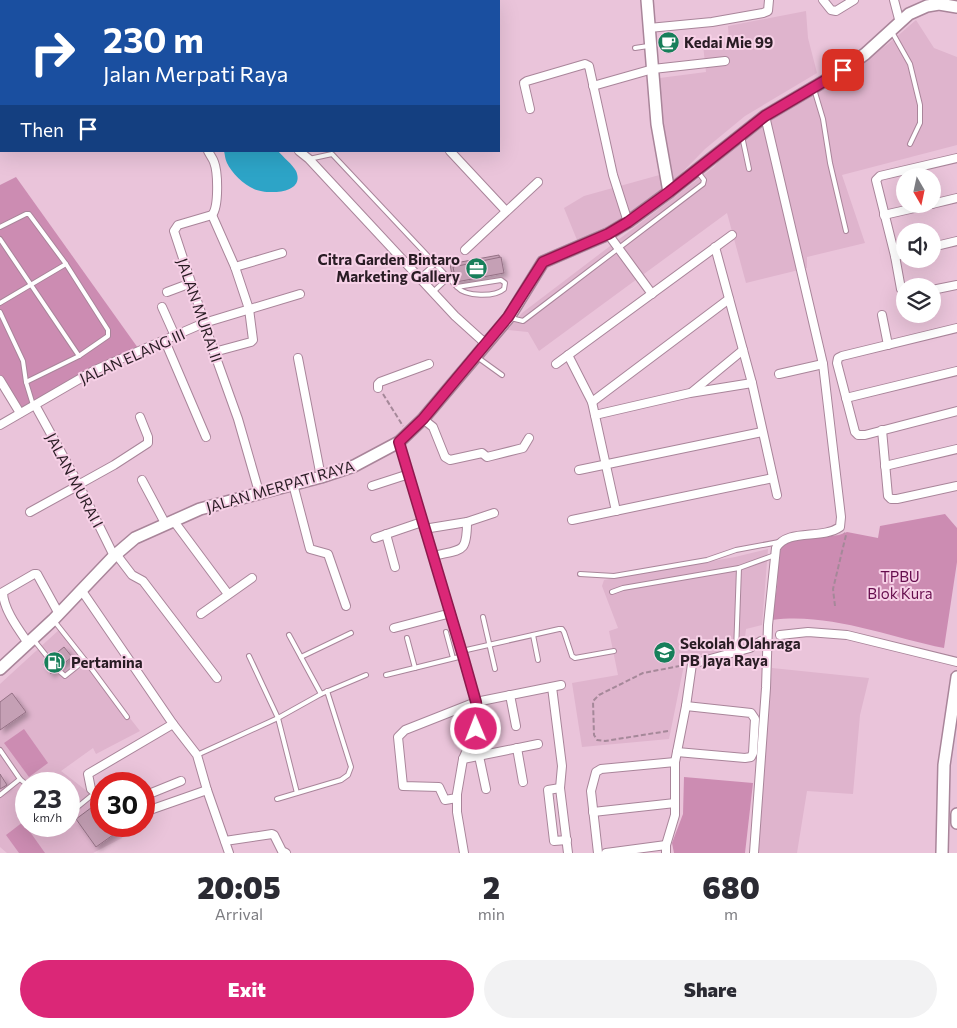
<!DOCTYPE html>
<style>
:root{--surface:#fff;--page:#f2f2f3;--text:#2b2b33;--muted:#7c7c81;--accent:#db2777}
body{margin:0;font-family:Commissioner,sans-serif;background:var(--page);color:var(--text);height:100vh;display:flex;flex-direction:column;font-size:19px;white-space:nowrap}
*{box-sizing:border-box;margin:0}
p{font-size:16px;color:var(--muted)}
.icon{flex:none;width:28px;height:28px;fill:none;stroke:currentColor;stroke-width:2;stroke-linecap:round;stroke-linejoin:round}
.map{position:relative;height:853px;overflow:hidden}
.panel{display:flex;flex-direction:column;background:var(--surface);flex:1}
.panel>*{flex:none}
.top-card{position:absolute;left:0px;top:0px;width:500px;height:152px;box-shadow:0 5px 20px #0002;background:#1a4fa0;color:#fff;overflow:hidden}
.needle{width:32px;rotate:171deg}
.buttons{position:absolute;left:896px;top:168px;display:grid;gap:10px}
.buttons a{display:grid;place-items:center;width:45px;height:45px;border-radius:50%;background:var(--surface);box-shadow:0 5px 20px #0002;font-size:25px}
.speed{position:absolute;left:15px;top:772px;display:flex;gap:10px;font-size:25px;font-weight:700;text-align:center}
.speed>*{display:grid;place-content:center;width:65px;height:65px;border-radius:50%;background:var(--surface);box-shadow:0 5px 20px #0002;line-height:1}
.speed small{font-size:12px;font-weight:400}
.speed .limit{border:8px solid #d22;background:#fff;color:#111}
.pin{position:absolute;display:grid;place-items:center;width:42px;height:42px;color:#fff;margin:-21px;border-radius:10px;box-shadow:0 2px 8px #0006}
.me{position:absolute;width:55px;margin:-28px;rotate:359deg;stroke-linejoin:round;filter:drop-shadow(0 0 4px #0008)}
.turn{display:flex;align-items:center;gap:18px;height:105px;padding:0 20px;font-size:22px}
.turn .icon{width:65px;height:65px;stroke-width:2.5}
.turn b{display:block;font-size:35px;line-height:42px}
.then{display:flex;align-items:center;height:48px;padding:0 20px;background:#0003;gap:10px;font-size:19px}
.eta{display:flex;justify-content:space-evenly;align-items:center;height:85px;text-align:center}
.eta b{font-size:30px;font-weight:800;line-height:35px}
.button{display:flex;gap:10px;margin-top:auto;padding:10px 20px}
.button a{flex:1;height:58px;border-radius:30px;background:var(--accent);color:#fff;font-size:20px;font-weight:800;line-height:58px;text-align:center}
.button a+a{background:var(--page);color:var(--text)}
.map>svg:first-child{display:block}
</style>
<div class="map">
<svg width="957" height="853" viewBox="0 0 957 853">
<defs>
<filter id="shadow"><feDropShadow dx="3.5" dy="3.5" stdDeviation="2.5" flood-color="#0004"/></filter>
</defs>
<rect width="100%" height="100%" fill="#eac4da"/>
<!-- built -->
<g fill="#dfb4cd" fill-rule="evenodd">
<path d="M806,11L808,38L817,73L745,116L705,149L666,189L608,229L577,240L564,208L584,196L663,174L652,79L706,72L703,45L729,42L728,26Z"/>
<path d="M916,20L934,48L957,57V145L842,175L865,243L807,257V268L746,283L727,213L539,351L528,332L507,330L522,313L714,167L725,152L784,111L888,44Z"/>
<path d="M768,549L762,625L746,629L744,645L685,660L669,739L582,747L572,683L618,675L609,631L618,628L602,586L604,580L735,557Z"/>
<path d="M60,629L140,731L96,754L93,748L61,771L101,802V826H122L123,829L122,838L93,853H7L0,847V684ZM26,784H69V826H26Z"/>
<path d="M772,668L869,678L860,715L853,794L807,791L797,853H757Z"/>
</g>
<!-- green -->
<g fill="#cc8cb2">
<path d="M16,177L138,348L20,411L0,384V185Z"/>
<path d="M945,514L957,528V562L944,648C889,637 828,612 772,620L777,587L779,554L782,546L792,541L839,535L847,532L878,538L880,526Z"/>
<path d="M24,729L48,763L29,777L4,743Z"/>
<path d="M684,777L753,783L745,853H674L672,843L683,814Z"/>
<path d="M23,822L45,853H19L6,835Z"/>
</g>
<!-- water -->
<path fill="#2da4c7" d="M224,151H278C283,157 293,165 296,171C306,194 267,195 254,189C244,185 231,172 227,163C225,159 225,155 224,151Z"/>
<!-- building -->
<g fill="#c5a0b5" stroke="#947185" filter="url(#shadow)">
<path d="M499,255L502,272L453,281L450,264Z"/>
<path d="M501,257L504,273L456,282L453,267Z"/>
<path d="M64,647L72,657L51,674L43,664Z"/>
<path d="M12,693L26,712L0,730V702Z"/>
<path d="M0,774L7,785L0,789Z"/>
<path d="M99,802L101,805V826H117L120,830L96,847L76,819Z"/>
</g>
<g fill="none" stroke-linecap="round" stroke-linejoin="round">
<defs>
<g id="lane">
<path d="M892,32L910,64L920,105V123L910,144"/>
<path d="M635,48L648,46"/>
<path d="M814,89L823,119L830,163L846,231"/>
<path d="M742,136L749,169"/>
<path d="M309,159L332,154L457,287C466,297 495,297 504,289L505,283L501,280L457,287"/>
<path d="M0,227L26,214H29L66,264L108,330V336L79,356L26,382"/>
<path d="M0,239L79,356"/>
<path d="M420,277L435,264"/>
<path d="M433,292L448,278"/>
<path d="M0,303L66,264"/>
<path d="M0,312L23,361L26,382L33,405"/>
<path d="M511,318L523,321L703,184L704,180L698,172"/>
<path d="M477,357L502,375"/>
<path d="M580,574L614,576L707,560L736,550L779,542"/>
<path d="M612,592L623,588L739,568L775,555"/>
<path d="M483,617L495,669"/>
<path d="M55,622L85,660L65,676L57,669"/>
<path d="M446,632L453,658"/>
<path d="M289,635L321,694"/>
<path d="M533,635L538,660"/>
<path d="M407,638L415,668"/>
<path d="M33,639L49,659"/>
<path d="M462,651L559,629H562L564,632L572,656L575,658L614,651"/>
<path d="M736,652L739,568"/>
<path d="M249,656L278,718L297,793"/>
<path d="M301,657L351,633"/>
<path d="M85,660L127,717"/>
<path d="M386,675L463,656"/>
<path d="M0,750L20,779L0,795"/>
<path d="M197,755L278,718L321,694L366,675"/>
<path d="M20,779L26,784"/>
<path d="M277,799L341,780L348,775L351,767L327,691"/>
<path d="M69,814L91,796"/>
</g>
<g id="street">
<path d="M61,0L62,1"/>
<path d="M116,0L117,1"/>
<path d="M431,0V1"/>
<path d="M823,0L831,10L836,11L854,0"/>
<path d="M894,0L900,23"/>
<path d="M188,1L196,0"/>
<path d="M304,1V0"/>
<path d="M321,1V0"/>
<path d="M649,28L712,22L763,13L768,11L769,0"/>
<path d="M593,86L653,69L725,61"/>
<path d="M530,109L524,83L527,81L585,64L589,66L613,175L628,222"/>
<path d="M208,151C210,155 213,159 214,162C218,172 219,207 212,215L178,225L174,231L214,352L238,419L259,492"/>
<path d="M299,151L309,159L455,316L486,344"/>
<path d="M450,151L506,211"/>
<path d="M932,204L957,198"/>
<path d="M212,215L235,267L249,309L253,340L251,342L214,352"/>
<path d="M884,215L932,204"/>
<path d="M608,234L652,294"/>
<path d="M715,247L752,383L777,495"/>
<path d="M932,247L957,241"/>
<path d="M465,250L538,182"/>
<path d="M895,256L905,254"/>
<path d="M235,267L282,253"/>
<path d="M932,290L957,285"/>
<path d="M167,292L191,283"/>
<path d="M905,294L901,289L895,256L876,180L880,176L957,158"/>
<path d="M162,307L175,336"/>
<path d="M882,315L888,345"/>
<path d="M957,328L842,356L838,358L837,363L855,432L858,435H865L957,411"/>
<path d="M165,341L206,437"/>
<path d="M568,355L592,402L616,511"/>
<path d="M298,358L321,477"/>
<path d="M556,364L732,235"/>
<path d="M779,374L823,364"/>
<path d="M0,380L20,413"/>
<path d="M378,388V384L380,382L429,364"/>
<path d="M692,392L743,350"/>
<path d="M846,398L957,371"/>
<path d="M592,402L729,299"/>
<path d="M35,405L79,485L114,556"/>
<path d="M595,415L690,393L752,383"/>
<path d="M423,419L433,427L445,457L450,460L482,453L487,457L523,448L529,438"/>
<path d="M0,425L95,370L204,323L300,294"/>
<path d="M882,430L888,496L891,499H897L957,486"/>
<path d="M399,442L462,651L476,702L478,718L476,729L463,759L457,794V812L464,853"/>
<path d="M885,466L957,449"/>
<path d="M579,470L762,432"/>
<path d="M142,480L165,523"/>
<path d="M293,484L310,549L328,554L346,606"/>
<path d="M78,485L114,465L148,443V437L140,417"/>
<path d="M372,486L409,474"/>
<path d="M30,512L79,485"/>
<path d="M173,520L228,594"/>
<path d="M572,520L773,478"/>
<path d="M424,529L467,522"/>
<path d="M386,534L395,567"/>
<path d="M375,538L422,522"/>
<path d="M116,554L132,575L143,581L217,678"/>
<path d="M433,556C462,549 467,554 467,522L494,513"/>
<path d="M82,591L173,724L197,755L207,790L229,853"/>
<path d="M201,614L252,578"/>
<path d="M394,628L451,613"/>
<path d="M780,635L808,632L847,635L957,662"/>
<path d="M28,643C19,630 3,609 3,592L34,574H37L59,614"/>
<path d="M552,687L562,766L560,788L568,853"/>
<path d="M510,695L516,726"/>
<path d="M517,748L523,782"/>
<path d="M677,752L745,758L751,757L753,753L755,719L751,713L686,706"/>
<path d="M479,756L486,789"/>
<path d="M463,759L538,744"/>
<path d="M560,788L548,790L554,841L567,840"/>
<path d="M144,796L181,781"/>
<path d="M101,798L91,789L88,774L173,724"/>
<path d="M457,798L445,800L439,787L403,786L398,737L405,730L476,702L561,685"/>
<path d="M147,811L207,790"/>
<path d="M593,812L675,803"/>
<path d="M225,841L272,834L274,835L282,851L286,853"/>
<path d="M598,853L591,791L596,772L601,769L675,762"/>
<path d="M606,853L666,845"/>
<path d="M666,853V845L675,815V762L686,706L692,664L750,648L761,641"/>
<path d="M754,853L766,688L768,625L776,548C788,528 821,540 840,527L841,517L823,364L765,116"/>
</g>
<g id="secondary">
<path d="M647,0L657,124L669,192"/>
<path d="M0,669L53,620L114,556L135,538L200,509L321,477L354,466L399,442L423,419L509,317L543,262L608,234L628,222L669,192L765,116L843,70L865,54L909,14L927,6L939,4L957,7"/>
<path d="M957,814V823"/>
<path d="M942,853L944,765L957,677"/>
</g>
</defs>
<!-- lane casing -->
<use href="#lane" stroke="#a9859a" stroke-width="6"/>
<!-- street casing -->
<use href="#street" stroke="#a9859a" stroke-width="10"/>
<!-- secondary casing -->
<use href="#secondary" stroke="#a9859a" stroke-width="14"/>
<!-- path -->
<g stroke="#a58899" stroke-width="2" stroke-dasharray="5 2.5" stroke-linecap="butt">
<path d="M383,394L403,426"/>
<path d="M835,606L833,589L846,535L844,533"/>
<path d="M668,731L605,741L597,740L594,735L593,701L599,695L643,673L685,665"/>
</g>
<!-- lane -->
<use href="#lane" stroke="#fff" stroke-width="4"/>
<!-- street -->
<use href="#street" stroke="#fff" stroke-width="8"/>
<!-- secondary -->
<use href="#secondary" stroke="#fff" stroke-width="11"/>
</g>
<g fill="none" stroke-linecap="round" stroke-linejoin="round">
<defs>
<path id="route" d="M476,729L478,718L476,702L463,656L399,442L423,419L508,317L543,262L608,234L628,222L669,192L765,116L843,70"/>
</defs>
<!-- route casing -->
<use href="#route" stroke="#8e194d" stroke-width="12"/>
<!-- route -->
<use href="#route" stroke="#db2777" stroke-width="9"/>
</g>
<!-- icons -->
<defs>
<symbol id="cafe-disc" viewBox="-11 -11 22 22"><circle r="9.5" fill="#177f5a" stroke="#f7d1e7"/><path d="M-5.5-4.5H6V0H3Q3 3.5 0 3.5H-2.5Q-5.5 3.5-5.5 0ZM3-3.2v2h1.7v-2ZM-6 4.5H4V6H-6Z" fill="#fff"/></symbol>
<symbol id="office-disc" viewBox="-11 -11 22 22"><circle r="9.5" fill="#177f5a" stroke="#f7d1e7"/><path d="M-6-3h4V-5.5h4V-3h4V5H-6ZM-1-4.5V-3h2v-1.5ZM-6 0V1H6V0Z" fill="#fff"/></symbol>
<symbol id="school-disc" viewBox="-11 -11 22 22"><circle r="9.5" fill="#177f5a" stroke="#f7d1e7"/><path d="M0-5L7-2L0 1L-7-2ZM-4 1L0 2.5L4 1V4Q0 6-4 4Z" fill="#fff"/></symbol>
<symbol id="fuel-disc" viewBox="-11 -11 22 22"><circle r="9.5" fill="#177f5a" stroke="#f7d1e7"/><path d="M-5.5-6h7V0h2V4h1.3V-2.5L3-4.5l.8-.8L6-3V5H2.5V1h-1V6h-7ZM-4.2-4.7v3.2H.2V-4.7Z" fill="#fff"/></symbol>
</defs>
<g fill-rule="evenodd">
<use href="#cafe-disc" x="656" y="30" width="25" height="25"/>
<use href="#office-disc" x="464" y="256" width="25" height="25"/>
<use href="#school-disc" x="652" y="640" width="25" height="25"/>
<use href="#fuel-disc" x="42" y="650" width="25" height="25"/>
</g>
<g text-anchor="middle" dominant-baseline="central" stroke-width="4" stroke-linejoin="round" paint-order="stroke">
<!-- poi labels -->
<g font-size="15" font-weight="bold" fill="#291c24" stroke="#f7d1e7" text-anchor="start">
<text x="684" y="42">Kedai Mie 99</text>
<text x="460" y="259" text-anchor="end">Citra Garden Bintaro<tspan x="460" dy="17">Marketing Gallery</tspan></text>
<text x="680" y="643">Sekolah Olahraga<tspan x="680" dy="17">PB Jaya Raya</tspan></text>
<text x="71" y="662">Pertamina</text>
</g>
<!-- street labels -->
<g font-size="15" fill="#291c24" stroke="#f7d1e7">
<text transform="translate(200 310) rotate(71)">JALAN MURAI II</text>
<text transform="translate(132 356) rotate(-24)">JALAN ELANG III</text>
<text transform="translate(75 480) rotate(62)">JALAN MURAI I</text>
<text transform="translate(280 486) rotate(-16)">JALAN MERPATI RAYA</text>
</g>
<!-- park labels -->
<g font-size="15" fill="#660d4d" stroke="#f7d1e7">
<text x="900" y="576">TPBU<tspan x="900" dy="17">Blok Kura</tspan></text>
</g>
</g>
</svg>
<div class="buttons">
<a><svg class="needle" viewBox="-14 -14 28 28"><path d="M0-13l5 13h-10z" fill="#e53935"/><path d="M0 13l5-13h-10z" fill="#7c7c81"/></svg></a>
<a><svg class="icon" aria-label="sound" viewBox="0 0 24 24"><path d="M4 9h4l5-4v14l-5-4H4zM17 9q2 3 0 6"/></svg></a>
<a><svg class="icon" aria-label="layers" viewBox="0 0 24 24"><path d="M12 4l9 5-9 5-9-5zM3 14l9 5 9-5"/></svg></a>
</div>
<div class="speed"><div>23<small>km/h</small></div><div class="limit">30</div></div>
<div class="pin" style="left:843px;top:70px;background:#d93025"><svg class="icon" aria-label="arrive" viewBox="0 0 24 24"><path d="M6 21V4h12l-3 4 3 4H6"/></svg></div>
<svg class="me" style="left:476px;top:729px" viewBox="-20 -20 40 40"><circle r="17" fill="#db2777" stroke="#fff" stroke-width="3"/><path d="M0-11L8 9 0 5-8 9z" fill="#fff"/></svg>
<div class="top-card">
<div class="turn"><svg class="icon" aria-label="right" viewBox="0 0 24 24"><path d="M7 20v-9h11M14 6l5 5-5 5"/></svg><div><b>230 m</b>Jalan Merpati Raya</div></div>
<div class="then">Then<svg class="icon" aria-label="arrive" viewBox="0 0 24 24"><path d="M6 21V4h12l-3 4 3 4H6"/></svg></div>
</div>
</div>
<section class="panel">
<div class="eta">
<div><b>20:05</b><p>Arrival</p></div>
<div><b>2</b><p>min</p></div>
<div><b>680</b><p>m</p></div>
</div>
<div class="button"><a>Exit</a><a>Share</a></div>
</section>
